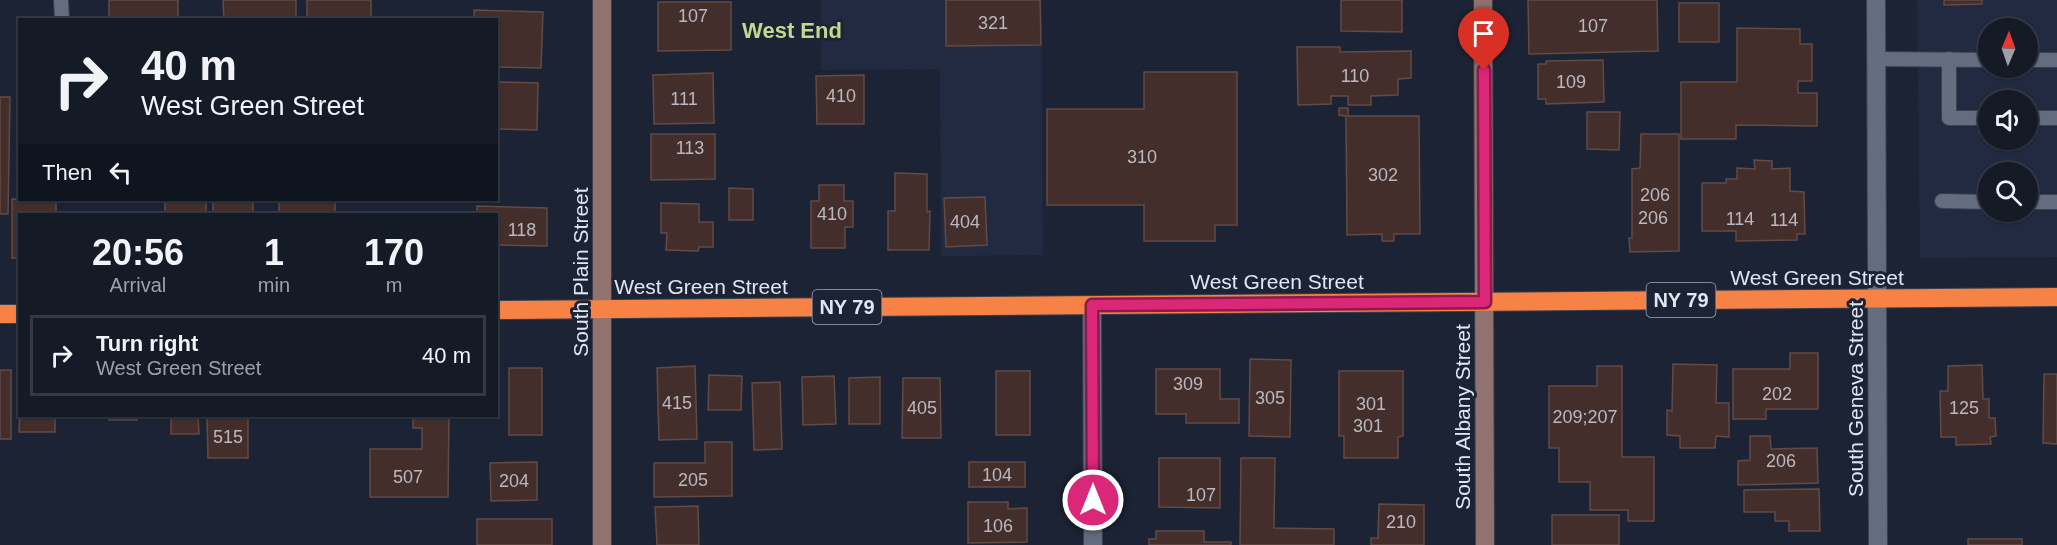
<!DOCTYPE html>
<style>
:root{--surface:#151a27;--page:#222733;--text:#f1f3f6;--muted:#9da1a7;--line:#343844}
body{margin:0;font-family:Helvetica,sans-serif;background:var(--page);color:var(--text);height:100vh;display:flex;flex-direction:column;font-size:22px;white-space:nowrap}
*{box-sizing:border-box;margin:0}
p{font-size:20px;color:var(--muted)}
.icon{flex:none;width:33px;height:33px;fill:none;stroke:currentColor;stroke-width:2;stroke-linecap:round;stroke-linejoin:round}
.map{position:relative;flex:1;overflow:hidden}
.drawer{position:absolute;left:18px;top:213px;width:480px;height:204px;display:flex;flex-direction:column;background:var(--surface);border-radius:0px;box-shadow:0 2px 4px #0004,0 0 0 2px var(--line)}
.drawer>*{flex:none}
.top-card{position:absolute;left:18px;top:18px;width:480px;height:183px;border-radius:0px;box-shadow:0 2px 4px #0004,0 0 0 2px var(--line);background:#151a27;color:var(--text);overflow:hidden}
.needle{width:39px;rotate:2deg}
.fabs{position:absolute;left:1978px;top:18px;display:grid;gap:12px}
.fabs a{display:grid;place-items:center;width:60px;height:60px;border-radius:50%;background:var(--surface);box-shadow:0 2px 4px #0004,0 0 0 2px var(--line);font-size:30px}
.pin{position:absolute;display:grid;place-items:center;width:51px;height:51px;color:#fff;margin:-62px -26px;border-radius:50% 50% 50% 0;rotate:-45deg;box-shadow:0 0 6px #0007}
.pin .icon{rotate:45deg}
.me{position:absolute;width:66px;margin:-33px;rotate:0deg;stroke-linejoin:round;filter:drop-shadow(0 0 4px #0008)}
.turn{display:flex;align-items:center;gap:21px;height:126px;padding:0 24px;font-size:27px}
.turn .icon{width:78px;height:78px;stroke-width:2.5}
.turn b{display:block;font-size:42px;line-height:51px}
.then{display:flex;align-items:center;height:57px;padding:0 24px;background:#0003;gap:12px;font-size:22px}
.eta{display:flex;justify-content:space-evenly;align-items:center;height:102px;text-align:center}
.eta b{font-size:36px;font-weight:600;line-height:42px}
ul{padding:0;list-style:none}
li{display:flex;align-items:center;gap:18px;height:81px;margin:0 12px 9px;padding:0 12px;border:3px solid var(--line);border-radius:0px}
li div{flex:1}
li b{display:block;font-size:22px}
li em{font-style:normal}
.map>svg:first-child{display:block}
</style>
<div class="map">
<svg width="2057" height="545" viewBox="0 0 2057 545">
<rect width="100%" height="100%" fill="#1c2334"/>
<!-- built -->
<g fill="#212a41" fill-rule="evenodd">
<path d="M821,0H1042L1043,255L941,256L940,69L821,70Z"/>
<path d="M1917,0H2057V257L1920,258ZM1989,28H2028V68H1989ZM1989,100H2028V140H1989ZM1989,172H2028V212H1989Z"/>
</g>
<!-- building -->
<g fill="#442e2b" stroke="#624a46" stroke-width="1.5">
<rect x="109" y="0" width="69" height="20"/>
<path d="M223,0H296V20H224Z"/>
<rect x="307" y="0" width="64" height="20"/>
<path d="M946,0H1040L1041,45L946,46Z"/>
<path d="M1341,0H1402V32L1341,31Z"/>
<path d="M1528,0H1657L1658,51L1529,54Z"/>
<path d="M1944,0H1982V4L1944,5Z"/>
<path d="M658,2H731V50L658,51Z"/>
<rect x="1679" y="3" width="40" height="39"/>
<path d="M474,10L543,12L541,68L496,67V20H474Z"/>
<path d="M1737,28L1800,29V44H1812V81H1798V93H1817V126L1736,125V139H1681V82H1737Z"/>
<path d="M1297,47H1340V52L1411,51V78L1398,79V95L1371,96V105H1348V96H1331V104L1298,105Z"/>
<path d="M1603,60L1604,102L1546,104V99H1538V64H1546V61Z"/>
<path d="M1144,72H1237V225H1215V241H1144V205H1047V109H1144Z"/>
<path d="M713,73L714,123L654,124L653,75Z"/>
<path d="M864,75V124H817L816,76Z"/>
<path d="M496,82L538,83L537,130L496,129Z"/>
<path d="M0,97H10L8,214H0Z"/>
<path d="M1339,108H1348V116H1419L1420,234H1394V241H1382V234L1347,235L1346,116L1339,115Z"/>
<path d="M1587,112H1620L1619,150L1587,149Z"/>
<path d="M651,134H715V179L651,180Z"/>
<path d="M1641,134H1679V251L1630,252L1629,238H1632V169L1640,168Z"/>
<path d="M1754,160L1772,161V169L1790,168V191L1804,192L1805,234H1797V240L1736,241V231H1702V183H1726V179H1737V168L1755,169Z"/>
<path d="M895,173L927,174V212L930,211L929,250H888V211H895Z"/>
<path d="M819,185H844V201H853V227H845V248H811V201H819Z"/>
<path d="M729,188L753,189V220H729Z"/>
<path d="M985,197L987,245L946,247L944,198Z"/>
<path d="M12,199L56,200V214H20V258H12Z"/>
<rect x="165" y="200" width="41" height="14"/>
<path d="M213,200L253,201V214H213Z"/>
<rect x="279" y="201" width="56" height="13"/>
<path d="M661,203L699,204V222H713V247H699L698,251L666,250L667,233H661Z"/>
<path d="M477,206L547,208V246L496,245V214H477Z"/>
<path d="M1790,353H1818V409H1766V419H1733V369H1790Z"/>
<path d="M1250,359L1291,360L1290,437L1249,436Z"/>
<path d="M1673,364L1717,365L1716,403H1729V437L1716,436L1715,448H1680V436L1667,435V410L1672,411Z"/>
<path d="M1982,365L1983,399H1989V418H1995L1996,436L1990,437L1991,444L1956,445V437H1941L1940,391H1948V366Z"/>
<path d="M695,366L697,439L659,440L657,368Z"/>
<path d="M1597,366H1622V457H1654V521H1628V510H1590V482H1559V448H1549V386H1597Z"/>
<rect x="509" y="368" width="33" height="67"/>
<path d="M1156,369H1220V399H1239V423H1186V414H1156Z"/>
<rect x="0" y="370" width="11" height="69"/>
<rect x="996" y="371" width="34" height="64"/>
<path d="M1339,371H1403V436L1398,437V458H1344V436H1339Z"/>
<path d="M2044,374H2057V444L2043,443Z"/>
<path d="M709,375L742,376L741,410H708Z"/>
<path d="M834,376L836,424L803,425L802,377Z"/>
<path d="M880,377V424H849V378Z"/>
<path d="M903,378H940L941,438H902Z"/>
<path d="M780,382L782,449L754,450L752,383Z"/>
<path d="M20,407V416H55V432H19Z"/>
<path d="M62,416H99V418L62,417Z"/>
<rect x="109" y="416" width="28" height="4"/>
<path d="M171,416H198L199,434H171Z"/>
<path d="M207,416H248V458H208Z"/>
<rect x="255" y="416" width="64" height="1"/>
<path d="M413,416H449L448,497H370V449H422V428H413Z"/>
<path d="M1750,436H1770L1771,449L1817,448L1818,483L1738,485V461L1750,460Z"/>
<path d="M705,442H732V496L654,497V463H705Z"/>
<path d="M1159,458H1220V508L1159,507Z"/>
<path d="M1241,458H1275L1274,528L1334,529V545H1240Z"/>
<path d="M537,462V500L491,501L490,463Z"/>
<rect x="969" y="462" width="56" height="25"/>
<path d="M1819,489L1820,531H1789V521H1775V512H1744V490Z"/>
<path d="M968,502H1008V509L1027,508V542L968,543Z"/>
<path d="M1379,504L1424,505V545H1371V538H1378Z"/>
<path d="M698,506L699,545H657L655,507Z"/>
<rect x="1552" y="515" width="67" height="30"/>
<rect x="477" y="519" width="75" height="26"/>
<path d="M1156,531H1204V542H1231V545H1149V539H1156Z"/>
<rect x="1968" y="539" width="54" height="6"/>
</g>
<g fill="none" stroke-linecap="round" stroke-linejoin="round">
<defs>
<g id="lane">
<path d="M61,0L62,20"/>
<path d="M1876,59L1989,60"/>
<path d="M1949,59V118H1989"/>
<path d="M2028,60H2057"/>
<path d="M2028,118H2057"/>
<path d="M1942,201L1989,202"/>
<path d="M2028,202H2057"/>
</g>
<g id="street">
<path d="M1876,0L1878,545"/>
<path d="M1092,305L1093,545"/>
</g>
<g id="secondary">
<path d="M602,0V545"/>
<path d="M1483,0L1485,545"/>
</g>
<g id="highway">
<path d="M496,310L2057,297"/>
<path d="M0,314H20"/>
</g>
</defs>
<!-- lane casing -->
<use href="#lane" stroke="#3b404f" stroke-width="16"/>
<!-- street casing -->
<use href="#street" stroke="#3b404f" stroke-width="20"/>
<!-- secondary casing -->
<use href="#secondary" stroke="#3b404f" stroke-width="20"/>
<!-- highway casing -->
<use href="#highway" stroke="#3b404f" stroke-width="20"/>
<!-- lane -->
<use href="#lane" stroke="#646c80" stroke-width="14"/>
<!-- street -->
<use href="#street" stroke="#646c80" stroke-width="18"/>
<!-- secondary -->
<use href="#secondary" stroke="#90736f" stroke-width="18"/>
<!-- highway -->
<use href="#highway" stroke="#f68246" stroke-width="18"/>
</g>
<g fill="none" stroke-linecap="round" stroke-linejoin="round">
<defs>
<path id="route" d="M1093,500L1092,305L1485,302L1484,70"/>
</defs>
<!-- route casing -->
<use href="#route" stroke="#8e194d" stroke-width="15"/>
<!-- route -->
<use href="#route" stroke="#db2777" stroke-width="10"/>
</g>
<g text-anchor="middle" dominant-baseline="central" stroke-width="6" stroke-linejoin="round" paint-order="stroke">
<!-- number labels -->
<g font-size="18" fill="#bab8c0">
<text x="693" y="16">107</text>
<text x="993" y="23">321</text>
<text x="1593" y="26">107</text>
<text x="1355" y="76">110</text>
<text x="1571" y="82">109</text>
<text x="841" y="96">410</text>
<text x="684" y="99">111</text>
<text x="690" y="148">113</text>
<text x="1142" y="157">310</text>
<text x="1383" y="175">302</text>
<text x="1655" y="195">206</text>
<text x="832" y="214">410</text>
<text x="1653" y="218">206</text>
<text x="1740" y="219">114</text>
<text x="1784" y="220">114</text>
<text x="965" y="222">404</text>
<text x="522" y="230">118</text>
<text x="1188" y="384">309</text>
<text x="1777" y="394">202</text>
<text x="1270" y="398">305</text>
<text x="677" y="403">415</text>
<text x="1371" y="404">301</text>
<text x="922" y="408">405</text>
<text x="1964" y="408">125</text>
<text x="1585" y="417">209;207</text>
<text x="1368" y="426">301</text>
<text x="228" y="437">515</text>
<text x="1781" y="461">206</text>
<text x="997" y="475">104</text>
<text x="408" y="477">507</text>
<text x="693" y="480">205</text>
<text x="514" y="481">204</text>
<text x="1201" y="495">107</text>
<text x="1401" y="522">210</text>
<text x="998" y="526">106</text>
</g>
<!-- shield labels -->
<g fill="#1c2334" stroke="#a6acb9" stroke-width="1.5">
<rect x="1646.5" y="283" width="69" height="34" rx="4.5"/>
<rect x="812.5" y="290" width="69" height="34" rx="4.5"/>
</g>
<g font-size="20" font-weight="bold" fill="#e1e6f2">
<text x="1681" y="300">NY 79</text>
<text x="847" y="307">NY 79</text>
</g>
<!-- street labels -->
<g font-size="21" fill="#e1e6f2" stroke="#1c2334">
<text transform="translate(580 272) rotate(-90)">South Plain Street</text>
<text x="1817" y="277">West Green Street</text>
<text x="1277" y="281">West Green Street</text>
<text x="701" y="286">West Green Street</text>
<text transform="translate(1855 399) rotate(-90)">South Geneva Street</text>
<text transform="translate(1462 417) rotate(-90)">South Albany Street</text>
</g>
<!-- neighbourhood labels -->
<g font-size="22" font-weight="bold" fill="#c1d88e" stroke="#1c2334">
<text x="792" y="30">West End</text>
</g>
</g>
</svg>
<div class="fabs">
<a><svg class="needle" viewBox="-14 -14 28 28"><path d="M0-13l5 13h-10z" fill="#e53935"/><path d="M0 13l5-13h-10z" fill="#9da1a7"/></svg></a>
<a><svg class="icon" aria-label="sound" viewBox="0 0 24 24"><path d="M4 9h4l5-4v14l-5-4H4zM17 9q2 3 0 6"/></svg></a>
<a><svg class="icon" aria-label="search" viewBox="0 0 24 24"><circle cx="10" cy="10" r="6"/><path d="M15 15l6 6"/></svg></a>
</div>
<div class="pin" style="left:1484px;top:70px;background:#d93025"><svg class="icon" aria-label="arrive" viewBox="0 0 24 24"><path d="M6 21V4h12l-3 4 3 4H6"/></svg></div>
<svg class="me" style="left:1093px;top:500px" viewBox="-20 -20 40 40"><circle r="17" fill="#db2777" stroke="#fff" stroke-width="3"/><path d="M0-11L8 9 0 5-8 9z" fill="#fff"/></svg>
<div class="top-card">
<div class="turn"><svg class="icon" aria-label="right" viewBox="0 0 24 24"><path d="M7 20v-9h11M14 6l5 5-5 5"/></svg><div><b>40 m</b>West Green Street</div></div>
<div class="then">Then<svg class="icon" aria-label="left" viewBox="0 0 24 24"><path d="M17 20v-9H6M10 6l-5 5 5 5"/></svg></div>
</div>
<section class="drawer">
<div class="eta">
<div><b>20:56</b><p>Arrival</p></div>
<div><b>1</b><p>min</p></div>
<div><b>170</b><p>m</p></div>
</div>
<ul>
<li><svg class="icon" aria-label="right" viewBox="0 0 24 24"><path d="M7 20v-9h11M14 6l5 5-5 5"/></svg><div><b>Turn right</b><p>West Green Street</p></div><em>40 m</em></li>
</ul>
</section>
</div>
